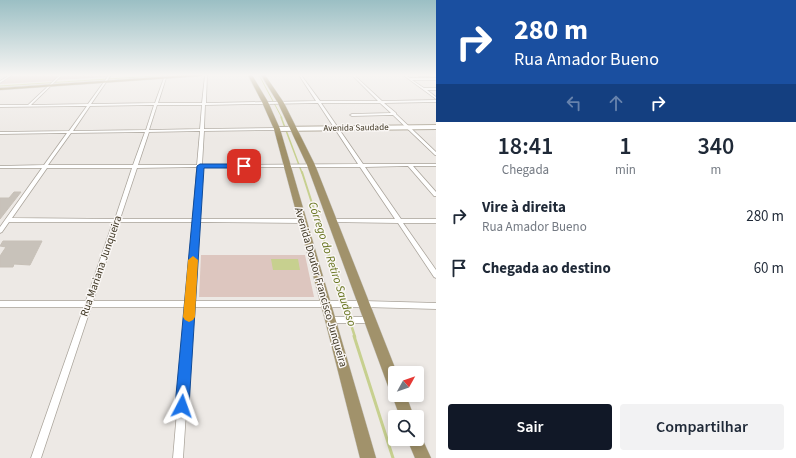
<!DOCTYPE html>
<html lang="pt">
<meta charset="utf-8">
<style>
:root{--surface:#fff;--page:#f2f2f3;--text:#1f2937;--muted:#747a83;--accent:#111827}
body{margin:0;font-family:"Source Sans 3",sans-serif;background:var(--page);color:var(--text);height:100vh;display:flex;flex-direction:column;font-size:15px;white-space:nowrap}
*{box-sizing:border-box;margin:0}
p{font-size:13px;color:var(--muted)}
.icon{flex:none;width:22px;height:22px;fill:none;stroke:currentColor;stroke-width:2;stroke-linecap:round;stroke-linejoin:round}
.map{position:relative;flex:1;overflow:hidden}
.drawer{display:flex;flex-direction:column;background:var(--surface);width:360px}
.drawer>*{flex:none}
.top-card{background:#1a4fa0;color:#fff;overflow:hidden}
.needle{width:26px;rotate:50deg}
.fabs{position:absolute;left:388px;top:366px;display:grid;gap:8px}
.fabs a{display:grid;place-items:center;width:36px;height:36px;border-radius:4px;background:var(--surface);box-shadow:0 2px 6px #0003;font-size:20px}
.pin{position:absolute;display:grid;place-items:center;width:34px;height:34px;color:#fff;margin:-17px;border-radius:8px;box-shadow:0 2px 6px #0006}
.me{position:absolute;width:44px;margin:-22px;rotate:4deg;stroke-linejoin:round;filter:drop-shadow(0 0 3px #0008)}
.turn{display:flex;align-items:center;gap:14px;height:84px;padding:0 12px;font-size:18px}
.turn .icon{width:52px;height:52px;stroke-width:2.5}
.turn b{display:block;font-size:28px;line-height:34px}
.lanes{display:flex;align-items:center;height:38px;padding:0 12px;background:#0003;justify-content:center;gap:20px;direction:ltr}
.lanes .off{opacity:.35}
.eta{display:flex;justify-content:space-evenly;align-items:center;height:68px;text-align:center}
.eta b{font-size:24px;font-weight:600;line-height:28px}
.button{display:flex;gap:8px;margin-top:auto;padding:8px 12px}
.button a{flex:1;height:46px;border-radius:4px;background:var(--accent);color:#fff;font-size:16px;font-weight:600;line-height:46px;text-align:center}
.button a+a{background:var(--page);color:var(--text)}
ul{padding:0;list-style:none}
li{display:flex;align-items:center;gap:12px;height:52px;padding:0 12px}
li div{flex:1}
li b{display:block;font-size:15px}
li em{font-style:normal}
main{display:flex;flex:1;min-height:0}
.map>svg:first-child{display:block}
</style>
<main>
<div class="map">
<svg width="436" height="458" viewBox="0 0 436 458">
<rect width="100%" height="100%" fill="#ede9e5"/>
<!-- green -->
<g fill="#ddc6bf">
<path d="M12,75H60L53,81L0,84Z"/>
<path d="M63,75H108L107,77L56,80Z"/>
<path d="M201,255H305L314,297H199Z"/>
</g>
<!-- water -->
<path fill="#c7d08f" d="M271,259H298L300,270H273Z"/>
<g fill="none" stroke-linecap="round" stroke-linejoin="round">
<!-- stream-far4 -->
<g stroke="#c7d08f" stroke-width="1">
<path d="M259,75L282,118"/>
<path d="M0,86L170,75"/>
</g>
<!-- stream-far3 -->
<path stroke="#c7d08f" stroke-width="1.5" d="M281,117L302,173"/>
<!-- stream-far2 -->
<path stroke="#c7d08f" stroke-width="2" d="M302,172L325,244"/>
<!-- stream-far1 -->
<path stroke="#c7d08f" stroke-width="2.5" d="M325,243L355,337"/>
<!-- stream -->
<path stroke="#c7d08f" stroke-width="3" d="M354,336L393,458"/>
</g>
<!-- building -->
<g fill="#c8c2ba" stroke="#c7c0b7">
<path d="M14,192H21L0,219V198H9Z"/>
<path d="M3,241H42L30,265L14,264L13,267H0V256L6,247L0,246Z"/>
</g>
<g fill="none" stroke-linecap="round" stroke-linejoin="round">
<defs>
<g id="street">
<path d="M10,75H12L0,83V81Z"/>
<path d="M60,75H62L31,105L88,104L109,75H111L91,104L155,103L165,75H167L158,103H202L205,75H207L206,103L316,101L299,75H301L320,101H378L352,75H354L382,101L436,100V102L384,103L396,113V114L436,152V155H435L393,115L352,116L350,115L352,114L391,113L380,103H321L363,164H436V166H413L436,192V196H434L408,166L365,167L401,219H436V223H403L436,270V278L434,277L398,223L331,222L330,221L331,220L333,219H395L360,167H201L198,219H302L305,221L302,223L198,222L193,301H364L436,303V309L364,307H193L183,458H173L186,307H91L41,458H31L84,307H0V301H86L113,222H9L2,232L0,233V227L42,168H0V166L44,165L67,133L0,134V132L69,131L87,106L0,107V105H28ZM318,103L358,164L202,165L204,131L277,130L279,129L277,128L204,129L205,105ZM154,105L146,130L73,131L90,106ZM157,105H202L200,129L149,130ZM200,131L197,165H138L149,132ZM145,132L133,165H48L71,133ZM197,167L193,219H120L137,168ZM47,168H132L115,219L12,218ZM119,222H193L186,301H93Z"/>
<path d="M403,75H405L410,78H436V80H412L424,88H436V90H427L436,97V99Z"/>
<path d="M418,75H430L429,76H419Z"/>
<path d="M331,317H370L373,318L374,320L373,322L370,323H331L328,322L327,320L328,318Z"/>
</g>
<path id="secondary" d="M436,125V129L277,131L274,129L277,127Z"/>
<g id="primary">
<path d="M187,75H203L201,76L0,90V88Z"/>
<path d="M248,75H252L268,102L280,129L376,458H360L325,320L274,129L262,102Z"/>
<path d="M261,75H265L284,103L315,165L397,373H395V395H406L414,417H400L392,395L393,392L390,391L388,386L307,165L278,103Z"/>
<path d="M417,432L420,434L431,458H415L407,439H417Z"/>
</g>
</defs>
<!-- street casing -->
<use href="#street" stroke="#aba59c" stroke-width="1.5"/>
<!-- secondary casing -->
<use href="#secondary" stroke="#aea697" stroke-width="2"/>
<!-- primary casing -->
<use href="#primary" stroke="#c9c7c2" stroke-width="1"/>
<!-- street -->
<use href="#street" fill="#fff" fill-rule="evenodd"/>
<!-- secondary -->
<use href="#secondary" fill="#fff" fill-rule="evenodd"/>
<!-- primary -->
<use href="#primary" fill="#a1926b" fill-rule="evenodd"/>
</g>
<!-- sky -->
<linearGradient id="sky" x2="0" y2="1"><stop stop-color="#9bbfc4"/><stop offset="0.54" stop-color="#f7f5f3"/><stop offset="1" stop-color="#f7f5f3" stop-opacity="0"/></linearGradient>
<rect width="436" height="139" fill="url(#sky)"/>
<!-- route -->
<path fill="#1a73e8" stroke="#114b97" d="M200,164H244L247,166L244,168H204L189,406L187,411L182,413L177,411L175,406L197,166Z"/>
<!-- slow -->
<path fill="#f59e0b" d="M193,256L198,260L195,317L193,320L189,322L185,320L183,317L188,260Z"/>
<g text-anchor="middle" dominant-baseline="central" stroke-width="3" stroke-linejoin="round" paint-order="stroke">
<!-- far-street labels -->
<g font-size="9" fill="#3f3724" stroke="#faf7f5">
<text transform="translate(356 128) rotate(-1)">Avenida Saudade</text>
</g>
<!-- street labels -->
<g font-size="11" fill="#3f3724" stroke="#faf7f5">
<text transform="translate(101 266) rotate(-71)">Rua Mariana Junqueira</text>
<text transform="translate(321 287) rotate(74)">Avenida Doutor Francisco Junqueira</text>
</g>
<!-- water labels -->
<g font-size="12" font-style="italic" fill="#67741f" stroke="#faf7f5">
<text transform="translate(332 264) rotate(72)">Córrego do Retiro Saudoso</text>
</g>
</g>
</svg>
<div class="fabs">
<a><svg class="needle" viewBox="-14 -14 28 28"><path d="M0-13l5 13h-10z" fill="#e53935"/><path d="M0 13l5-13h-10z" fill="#747a83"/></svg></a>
<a><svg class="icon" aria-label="search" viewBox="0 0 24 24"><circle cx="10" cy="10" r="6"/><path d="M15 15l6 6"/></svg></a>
</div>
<div class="pin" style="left:244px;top:166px;background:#d93025"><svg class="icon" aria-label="arrive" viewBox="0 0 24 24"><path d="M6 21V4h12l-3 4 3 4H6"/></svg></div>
<svg class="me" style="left:182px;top:406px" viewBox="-20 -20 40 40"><path d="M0-17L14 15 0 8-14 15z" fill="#1a73e8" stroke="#fff" stroke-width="4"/></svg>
</div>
<section class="drawer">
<div class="top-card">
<div class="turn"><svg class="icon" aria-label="right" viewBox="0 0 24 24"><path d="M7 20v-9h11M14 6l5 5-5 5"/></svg><div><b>280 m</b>Rua Amador Bueno</div></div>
<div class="lanes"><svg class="icon off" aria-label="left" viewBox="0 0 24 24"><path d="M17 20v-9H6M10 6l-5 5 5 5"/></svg><svg class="icon off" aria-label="ahead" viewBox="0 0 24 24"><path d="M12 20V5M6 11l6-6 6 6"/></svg><svg class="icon" aria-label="right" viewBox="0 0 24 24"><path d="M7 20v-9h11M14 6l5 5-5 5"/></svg></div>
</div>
<div class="eta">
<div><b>18:41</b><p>Chegada</p></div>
<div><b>1</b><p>min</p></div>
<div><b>340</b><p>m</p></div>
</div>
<ul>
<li><svg class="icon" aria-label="right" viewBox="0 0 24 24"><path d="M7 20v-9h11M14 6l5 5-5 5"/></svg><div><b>Vire à direita</b><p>Rua Amador Bueno</p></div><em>280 m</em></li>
<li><svg class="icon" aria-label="arrive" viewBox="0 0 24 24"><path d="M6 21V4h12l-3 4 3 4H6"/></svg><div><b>Chegada ao destino</b></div><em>60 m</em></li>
</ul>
<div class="button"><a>Sair</a><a>Compartilhar</a></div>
</section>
</main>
